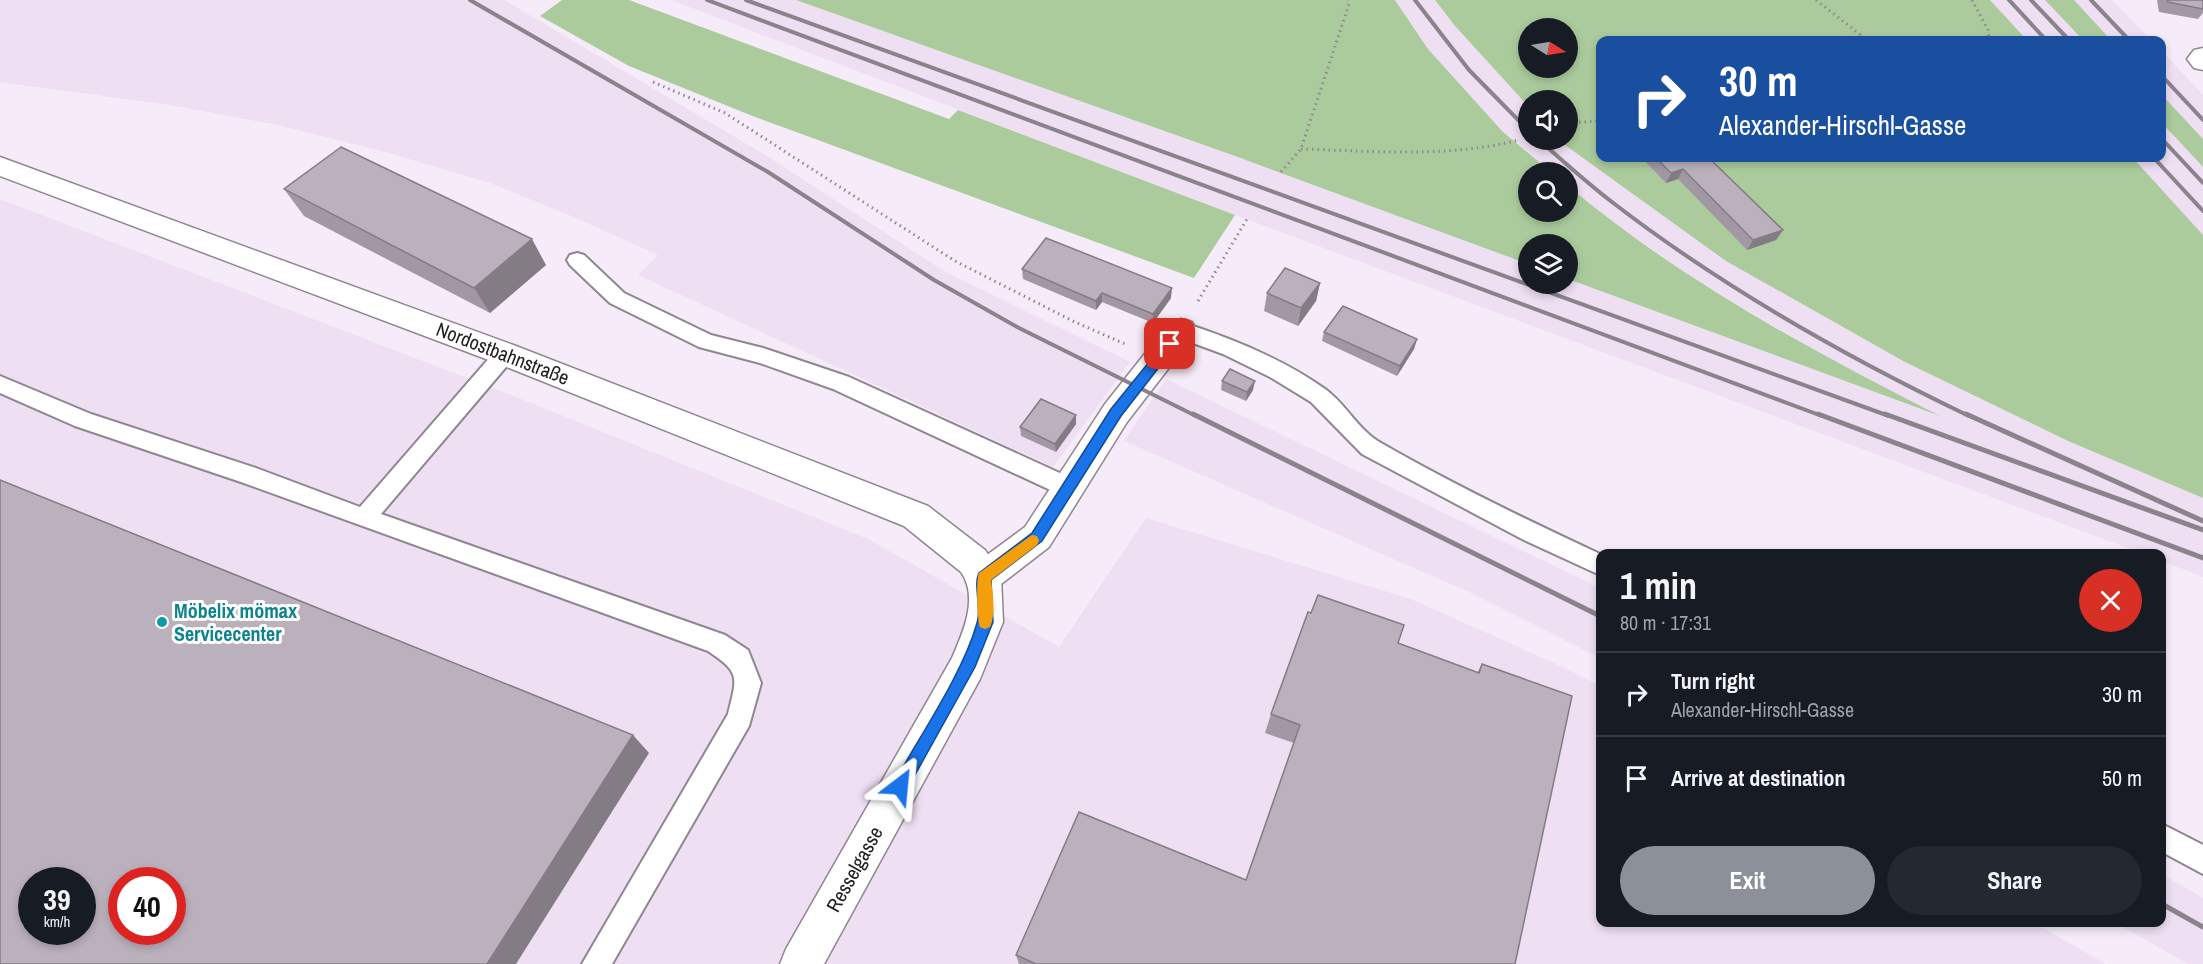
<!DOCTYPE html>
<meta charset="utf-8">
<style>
:root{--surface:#171b24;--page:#242831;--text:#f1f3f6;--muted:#9ea1a6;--line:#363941;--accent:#8c9099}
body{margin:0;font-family:"Archivo Narrow",sans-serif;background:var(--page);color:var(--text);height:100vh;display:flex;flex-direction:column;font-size:22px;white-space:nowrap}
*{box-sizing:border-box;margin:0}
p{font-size:20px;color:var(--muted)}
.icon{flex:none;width:33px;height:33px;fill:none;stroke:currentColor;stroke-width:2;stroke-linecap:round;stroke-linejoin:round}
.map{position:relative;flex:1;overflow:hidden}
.details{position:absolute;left:1596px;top:549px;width:570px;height:378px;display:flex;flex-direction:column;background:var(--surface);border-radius:12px;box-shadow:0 3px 9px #0003}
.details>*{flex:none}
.guide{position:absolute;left:1596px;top:36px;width:570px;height:126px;border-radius:12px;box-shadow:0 3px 9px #0003;background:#1a4fa0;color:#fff;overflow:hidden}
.needle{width:39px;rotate:101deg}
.controls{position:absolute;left:1518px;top:18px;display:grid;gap:12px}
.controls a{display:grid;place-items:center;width:60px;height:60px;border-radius:50%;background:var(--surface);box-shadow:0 3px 9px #0003;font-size:30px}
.speed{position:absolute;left:18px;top:867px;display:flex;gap:12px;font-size:30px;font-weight:700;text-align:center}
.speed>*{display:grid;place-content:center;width:78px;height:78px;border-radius:50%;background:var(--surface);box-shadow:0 3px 9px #0003;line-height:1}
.speed small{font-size:15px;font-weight:400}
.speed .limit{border:9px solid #d22;background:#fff;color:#111}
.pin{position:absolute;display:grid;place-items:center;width:51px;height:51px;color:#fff;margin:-26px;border-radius:12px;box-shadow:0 3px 9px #0006}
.me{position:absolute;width:66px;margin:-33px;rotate:29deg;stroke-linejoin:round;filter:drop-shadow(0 0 4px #0008)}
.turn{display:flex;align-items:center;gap:21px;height:126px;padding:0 24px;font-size:27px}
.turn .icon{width:78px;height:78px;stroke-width:2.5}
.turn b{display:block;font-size:42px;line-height:51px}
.round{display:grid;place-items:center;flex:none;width:63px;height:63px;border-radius:32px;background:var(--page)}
.headline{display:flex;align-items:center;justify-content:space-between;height:102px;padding:0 24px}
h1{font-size:36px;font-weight:800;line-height:45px}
.primary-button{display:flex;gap:12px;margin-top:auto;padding:12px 24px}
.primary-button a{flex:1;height:69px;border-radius:36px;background:var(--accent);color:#fff;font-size:24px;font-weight:800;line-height:69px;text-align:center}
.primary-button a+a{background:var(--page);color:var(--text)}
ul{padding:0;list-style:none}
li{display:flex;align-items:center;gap:18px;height:84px;padding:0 24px;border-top:2px solid var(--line)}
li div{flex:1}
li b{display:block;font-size:22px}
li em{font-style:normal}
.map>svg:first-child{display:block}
</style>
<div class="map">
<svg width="2203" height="964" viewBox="0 0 2203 964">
<rect width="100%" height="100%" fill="#f6ecf9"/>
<!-- built -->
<g fill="#eedff2" fill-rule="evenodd">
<path d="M0,0H504L767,156L944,271L1130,362L1053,467L638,275L658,255L569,215L490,183L382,151L278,125L170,105L0,82Z"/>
<path d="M671,0H796L1235,156L1528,264V284H1568V279L1934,414L1847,368L1710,289L1600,214L1568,186V172H1551L1503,132L1428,49L1395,0H1435L1455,26L1528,106V140H1560L1565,145L1905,362L2068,441L2203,498V577L2162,561V554L2141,553L1235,215Z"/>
<path d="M1990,0H2045L2083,40H2027Z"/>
<path d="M2074,0H2112L2151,40H2111Z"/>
<path d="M2162,51L2203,95V139L2162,95Z"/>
<path d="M2162,123L2203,167V235L2133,158H2162Z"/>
<path d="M0,199L514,396L868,539L1059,647L1146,518L1411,599L1565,668L1600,686V922L2034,923L2106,964H0ZM32,880H82V932H32ZM122,880H172V932H122Z"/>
<path d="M1166,379L1600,588V658L1469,592L1124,441Z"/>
<path d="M2162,874L2203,898V964H2188L2116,923L2162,922Z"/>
</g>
<!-- green -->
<g fill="#abcb9d" fill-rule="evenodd">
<path d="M562,0H629L949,119L958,110L1235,215L1194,278L750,115L629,66L540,16Z"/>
<path d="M796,0H1395L1428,49L1503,132L1551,172H1528V212H1568V186C1680,280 1811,350 1940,416L1568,279V244H1528V264L1235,156Z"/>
<path d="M1435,0H1990L2027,40H1600V158H2133L2203,235V498L2068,441L1905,362L1726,261L1565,145L1560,140H1568V100H1528V106L1455,26ZM1528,28H1568V68H1528Z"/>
<path d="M2045,0H2074L2111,40H2083Z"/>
<path d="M2162,95L2203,139V167L2162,123Z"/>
</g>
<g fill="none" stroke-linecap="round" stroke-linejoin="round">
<defs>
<g id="service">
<path d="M577,253L584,255L624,293L711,335L763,348L849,377L1075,480L1078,487L1075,494L1067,496L1059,494L833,389L760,363L699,347L610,303L570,265L567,260L570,255Z"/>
<path d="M1181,322C1231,338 1283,359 1325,389C1346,404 1359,431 1381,443C1452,484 1527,520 1600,554V575L1522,539L1362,454L1311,402L1270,377L1223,354L1174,336L1171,330L1174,324Z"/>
<path d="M505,346L512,348L515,354L512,360L381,514L725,635L748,650L761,683L749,726L612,964H582L728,714C737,677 741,673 708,651L241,482L75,426L0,393V376L91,414L256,468L360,507L498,348Z"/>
<path d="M2162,824L2203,845V874L2162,852Z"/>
</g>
<g id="minor">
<path d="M2203,48V70L2194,68L2187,59L2194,50Z"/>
<path d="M1181,319L1192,322L1196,330L1192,338L1127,422L1049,547L996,588L984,592L972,588L967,577L972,566L1025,527L1105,404L1170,322Z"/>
</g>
<path id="tertiary" d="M0,157L516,346L928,506L985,550L996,566L1001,577L1003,622L980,679L824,964H780L786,949L952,658C963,632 979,598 961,572L904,526L494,362L0,176Z"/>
</defs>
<!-- service casing -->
<use href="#service" stroke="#8f8692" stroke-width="4"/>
<!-- minor casing -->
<use href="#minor" stroke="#8f8692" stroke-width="3"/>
<!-- tertiary casing -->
<use href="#tertiary" stroke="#8f8692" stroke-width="3"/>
<!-- path -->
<g stroke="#8e8890" stroke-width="3" stroke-dasharray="1.5 4" stroke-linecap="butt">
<path d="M1816,0L1867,40"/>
<path d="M1972,0L1988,30L1989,40"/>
<path d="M653,82L725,113L955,261L1075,322L1125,344"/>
<path d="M1568,123L1600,121"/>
<path d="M1301,149C1375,151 1447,158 1519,140"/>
<path d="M1281,172L1301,149L1349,4L1348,0"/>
<path d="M1198,301L1247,219"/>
</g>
<!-- service -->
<use href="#service" fill="#fff" fill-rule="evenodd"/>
<!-- minor -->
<use href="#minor" fill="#fff" fill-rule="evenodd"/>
<!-- tertiary -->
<use href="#tertiary" fill="#fff" fill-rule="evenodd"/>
<!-- rail-far1 -->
<g stroke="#8a838c" stroke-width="4">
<path d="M470,0L768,172L934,280L1019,328L1196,416"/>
<path d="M707,0L1822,416"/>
<path d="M746,0L1889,416"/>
<path d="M1415,0L1469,70L1528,130"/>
<path d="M2009,0L2046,40"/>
<path d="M2031,0L2069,40"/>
<path d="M2091,0L2129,40"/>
<path d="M2162,76L2203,120"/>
<path d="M2162,139L2203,183"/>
<path d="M1539,140C1563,161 1587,183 1612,202C1722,287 1844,356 1969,416"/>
<path d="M2154,158L2203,211"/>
</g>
<!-- rail -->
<g stroke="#8a838c" stroke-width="5">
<path d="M1193,414L1600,616"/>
<path d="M1818,414L2203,558"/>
<path d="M1885,414L2203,530"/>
<path d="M1966,414L2203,521"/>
<path d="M2162,904L2203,927"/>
</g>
</g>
<!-- wall -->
<g fill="#a198a3">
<path d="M2157,0H2203V13L2198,19L2159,12Z"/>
<path d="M1642,158H1709L1783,230L1776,240L1747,250L1678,179L1666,183Z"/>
<path d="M284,189L546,265L490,313L304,216Z"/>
<path d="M1022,269L1171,298L1153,323L1102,302L1096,310L1023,279Z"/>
<path d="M1320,283L1316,301L1298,326L1264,311L1267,293Z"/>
<path d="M1324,332L1417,339L1414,349L1397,376L1322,341Z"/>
<path d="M1222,381L1253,390L1246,401L1221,390Z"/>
<path d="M1076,415V424L1056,452L1021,436L1020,427Z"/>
<path d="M1398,643L1477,673L1482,664L1515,964H1019L1016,955L1246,880L1294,743L1265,733L1271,714Z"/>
</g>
<!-- shaded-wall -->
<g fill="#837c84">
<path d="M1683,169L1678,179L1666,183L1671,173Z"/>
<path d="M1783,230L1776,240L1747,250L1753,240Z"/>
<path d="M532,239L546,265L490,313L474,288Z"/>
<path d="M1320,283L1316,301L1298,326L1301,308Z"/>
<path d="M1172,288L1171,298L1153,323V314Z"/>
<path d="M1102,293V302L1096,310V301Z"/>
<path d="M1417,339L1414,349L1397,376L1400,366Z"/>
<path d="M1255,381L1253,390L1246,401L1247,392Z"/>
<path d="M1076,415V424L1056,452L1055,444Z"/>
<path d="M633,735L649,753L516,964H487Z"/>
</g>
<!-- building -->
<g fill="#bbb1bd" stroke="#837c84" stroke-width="1.5" fill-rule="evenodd">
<path d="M2167,0H2203V9L2168,2Z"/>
<path d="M341,147L532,239L474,288L284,189Z"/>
<path d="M1656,158H1709L1783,230L1753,240L1683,169L1671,173Z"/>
<path d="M1046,238L1172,288L1153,314L1102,293L1096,301L1022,269Z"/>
<path d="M1285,268L1320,283L1301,308L1267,293Z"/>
<path d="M1343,306L1417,339L1400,366L1324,332Z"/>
<path d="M1230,369L1255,381L1247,392L1222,381Z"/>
<path d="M1041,399L1076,415L1055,444L1020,427Z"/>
<path d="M0,480L633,735L487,964H0ZM32,880H82V932H32ZM122,880H172V932H122Z"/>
<path d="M1318,595L1404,625L1398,643L1479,673L1482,664L1572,696L1515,964H1036L1016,955L1079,812L1246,880L1300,725L1271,714L1308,612L1311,613Z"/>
</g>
<!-- route -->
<path fill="#1a73e8" stroke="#114b97" stroke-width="1.5" d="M1170,339L1174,341L1176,344L1174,348L1121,416L1042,541L991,580L993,622L975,667L906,791L900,794L895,791L892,786L895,781C921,734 963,673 977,623C982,608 973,585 979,573L1032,533L1111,409L1166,341Z"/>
<!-- slow -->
<path fill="#f59e0b" d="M1032,535L1037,536L1039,541L1037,545L991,580C993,594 996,613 990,627L985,629L980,627C977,621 976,578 979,573Z"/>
<!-- markers -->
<circle fill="#0f9aa8" stroke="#fff" stroke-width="2" cx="162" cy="622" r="6"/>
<g text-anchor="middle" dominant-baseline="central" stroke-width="6" stroke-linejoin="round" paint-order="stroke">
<!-- street labels -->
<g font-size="20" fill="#211e22" stroke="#fff">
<text transform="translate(503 353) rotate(21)">Nordostbahnstraße</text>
<text transform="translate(854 869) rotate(-61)">Resselgasse</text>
</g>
<!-- culture labels -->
<g font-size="20" font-weight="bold" fill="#0d838f" stroke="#fff" text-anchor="start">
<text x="174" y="610">Möbelix mömax<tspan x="174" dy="23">Servicecenter</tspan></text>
</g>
</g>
</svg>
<div class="controls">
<a><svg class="needle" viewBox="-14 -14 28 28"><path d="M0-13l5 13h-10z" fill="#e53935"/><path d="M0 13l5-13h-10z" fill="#9ea1a6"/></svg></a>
<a><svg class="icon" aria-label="sound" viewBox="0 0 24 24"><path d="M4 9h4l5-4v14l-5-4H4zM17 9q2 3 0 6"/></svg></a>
<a><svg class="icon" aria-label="search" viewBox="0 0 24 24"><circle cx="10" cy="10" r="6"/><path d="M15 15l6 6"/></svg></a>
<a><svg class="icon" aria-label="layers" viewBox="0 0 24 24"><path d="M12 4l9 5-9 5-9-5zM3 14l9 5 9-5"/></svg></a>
</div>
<div class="speed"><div>39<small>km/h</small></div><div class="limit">40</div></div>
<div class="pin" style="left:1170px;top:344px;background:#d93025"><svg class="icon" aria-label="arrive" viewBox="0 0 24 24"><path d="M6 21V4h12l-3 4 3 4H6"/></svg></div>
<svg class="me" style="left:900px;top:786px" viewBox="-20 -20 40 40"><path d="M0-17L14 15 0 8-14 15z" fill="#1a73e8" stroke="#fff" stroke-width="4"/></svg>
<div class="guide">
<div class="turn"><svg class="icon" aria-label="right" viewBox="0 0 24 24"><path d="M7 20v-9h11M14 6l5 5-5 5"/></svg><div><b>30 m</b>Alexander-Hirschl-Gasse</div></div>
</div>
<section class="details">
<div class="headline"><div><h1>1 min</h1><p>80 m · 17:31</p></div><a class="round" style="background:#d93025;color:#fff"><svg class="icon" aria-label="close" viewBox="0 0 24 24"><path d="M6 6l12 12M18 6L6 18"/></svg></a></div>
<ul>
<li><svg class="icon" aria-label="right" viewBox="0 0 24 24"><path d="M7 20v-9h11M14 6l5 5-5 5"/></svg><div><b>Turn right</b><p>Alexander-Hirschl-Gasse</p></div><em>30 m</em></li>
<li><svg class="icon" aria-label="arrive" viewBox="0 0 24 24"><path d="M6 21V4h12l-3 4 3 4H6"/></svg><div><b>Arrive at destination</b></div><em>50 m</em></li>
</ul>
<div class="primary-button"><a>Exit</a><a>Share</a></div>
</section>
</div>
